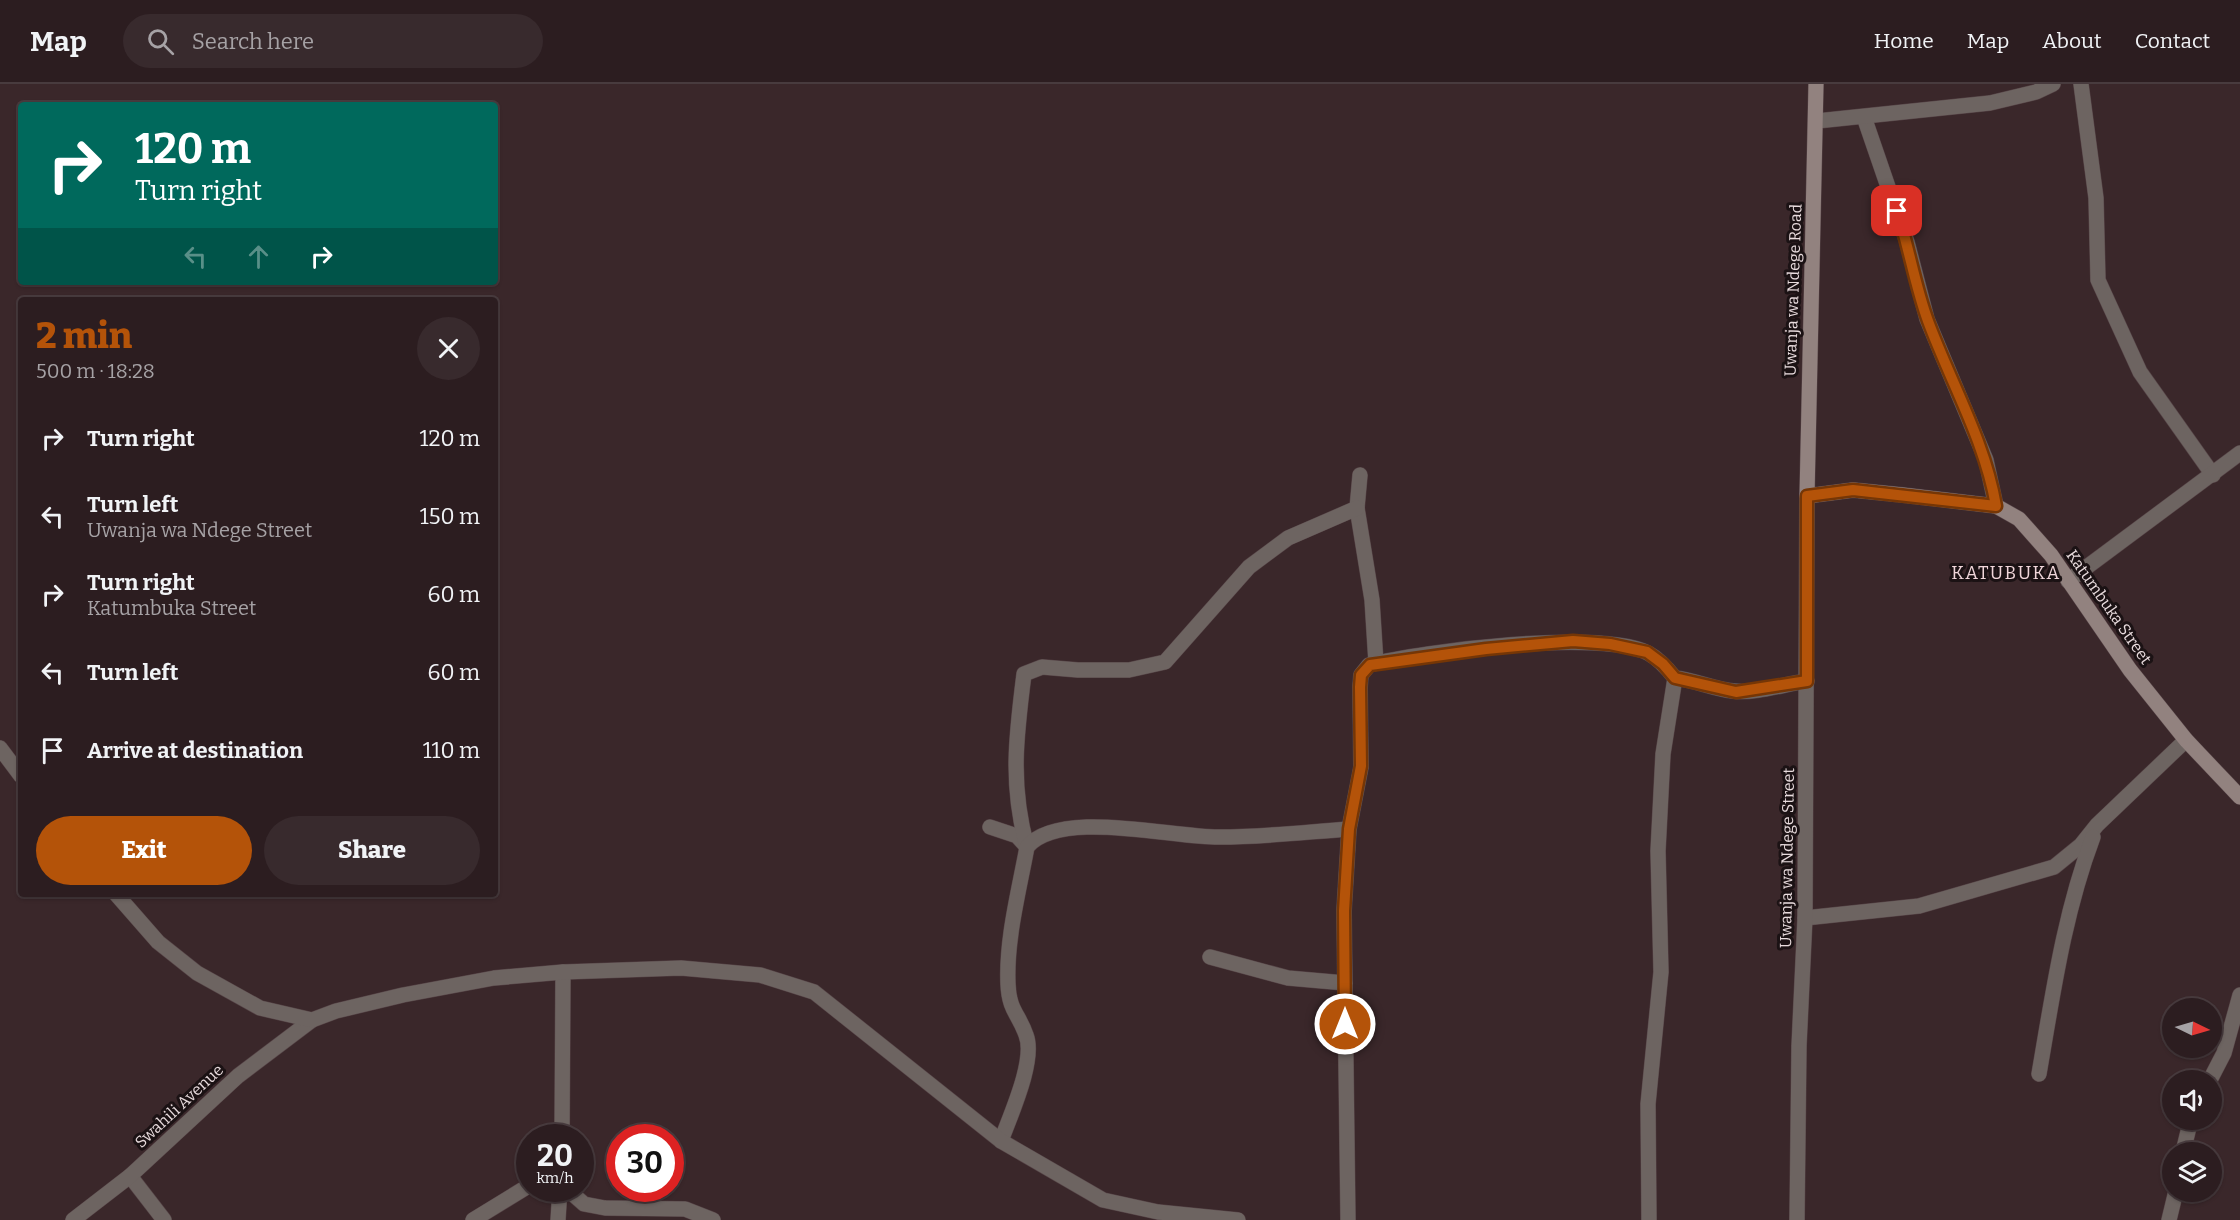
<!DOCTYPE html>
<meta charset="utf-8">
<style>
:root{--surface:#2c1d20;--page:#382a2d;--text:#f1f3f6;--muted:#a6a2a5;--line:#483b3e;--accent:#b45309}
body{margin:0;font-family:Bitter,serif;background:var(--page);color:var(--text);height:100vh;display:flex;flex-direction:column;font-size:22px;white-space:nowrap}
*{box-sizing:border-box;margin:0}
p{font-size:20px;color:var(--muted)}
.icon{flex:none;width:33px;height:33px;fill:none;stroke:currentColor;stroke-width:2;stroke-linecap:round;stroke-linejoin:round}
.map{position:relative;flex:1;overflow:hidden}
.panel{position:absolute;left:18px;top:213px;width:480px;height:600px;display:flex;flex-direction:column;background:var(--surface);border-radius:6px;box-shadow:0 2px 4px #0004,0 0 0 2px var(--line)}
.panel>*{flex:none}
.guide{position:absolute;left:18px;top:18px;width:480px;height:183px;border-radius:6px;box-shadow:0 2px 4px #0004,0 0 0 2px var(--line);background:#00695c;color:#fff;overflow:hidden}
.needle{width:39px;rotate:95deg}
.fabs{position:absolute;left:2162px;top:914px;display:grid;gap:12px}
.fabs a{display:grid;place-items:center;width:60px;height:60px;border-radius:50%;background:var(--surface);box-shadow:0 2px 4px #0004,0 0 0 2px var(--line);font-size:30px}
.speed{position:absolute;left:516px;top:1040px;display:flex;gap:12px;font-size:30px;font-weight:700;text-align:center}
.speed>*{display:grid;place-content:center;width:78px;height:78px;border-radius:50%;background:var(--surface);box-shadow:0 2px 4px #0004,0 0 0 2px var(--line);line-height:1}
.speed small{font-size:15px;font-weight:400}
.speed .limit{border:9px solid #d22;background:#fff;color:#111}
.pin{position:absolute;display:grid;place-items:center;width:51px;height:51px;color:#fff;margin:-26px;border-radius:12px;box-shadow:0 3px 9px #0006}
.me{position:absolute;width:66px;margin:-33px;rotate:0deg;stroke-linejoin:round;filter:drop-shadow(0 0 4px #0008)}
.turn{display:flex;align-items:center;gap:21px;height:126px;padding:0 18px;font-size:27px}
.turn .icon{width:78px;height:78px;stroke-width:2.5}
.turn b{display:block;font-size:42px;line-height:51px}
.lanes{display:flex;align-items:center;height:57px;padding:0 18px;background:#0003;justify-content:center;gap:30px;direction:ltr}
.lanes .off{opacity:.35}
.round{display:grid;place-items:center;flex:none;width:63px;height:63px;border-radius:32px;background:var(--page)}
.overview{display:flex;align-items:center;justify-content:space-between;height:102px;padding:0 18px}
h1{font-size:36px;font-weight:800;line-height:45px;color:var(--accent)}
.cta{display:flex;gap:12px;margin-top:auto;padding:12px 18px}
.cta a{flex:1;height:69px;border-radius:36px;background:var(--accent);color:#fff;font-size:24px;font-weight:800;line-height:69px;text-align:center}
.cta a+a{background:var(--page);color:var(--text)}
ul{padding:0;list-style:none}
li{display:flex;align-items:center;gap:18px;height:78px;padding:0 18px}
li div{flex:1}
li b{display:block;font-size:22px}
li em{font-style:normal}
header{display:flex;align-items:center;gap:36px;box-sizing:border-box;height:84px;padding:0 30px;background:var(--surface);border-bottom:2px solid var(--line)}
header strong{font-size:28px}
nav{display:flex;gap:33px;margin-inline-start:auto;font-size:21px}
.search{width:420px;height:54px;background:var(--page);display:flex;align-items:center;gap:15px;box-sizing:border-box;padding:0 21px;border-radius:33px;color:var(--muted);font-size:22px}
.map>svg:first-child{display:block}
</style>
<header>
<strong>Map</strong>
<div class="search"><svg class="icon" aria-label="search" viewBox="0 0 24 24"><circle cx="10" cy="10" r="6"/><path d="M15 15l6 6"/></svg>Search here</div>
<nav><a>Home</a><a>Map</a><a>About</a><a>Contact</a></nav>
</header>
<div class="map">
<svg width="2240" height="1136" viewBox="0 0 2240 1136">
<rect width="100%" height="100%" fill="#3a272a"/>
<g fill="none" stroke-linecap="round" stroke-linejoin="round">
<defs>
<g id="minor">
<path d="M2081,0L2096,114L2098,196L2140,288L2213,391"/>
<path d="M1864,33L1907,158L1927,235L1986,376L1996,422"/>
<path d="M1817,37L1990,19L2036,8L2053,0"/>
<path d="M1360,391L1357,424L1372,516L1376,579"/>
<path d="M2068,497L2240,369"/>
<path d="M990,743L1017,752L1027,763"/>
<path d="M1027,763C1010,701 1016,653 1024,590L1042,583L1078,586H1129L1165,578L1249,483L1288,454L1357,424"/>
<path d="M1805,834L1919,822L2054,783L2081,761L2097,741L2186,656"/>
<path d="M1210,873L1288,894L1345,899"/>
<path d="M2039,990C2053,909 2064,830 2093,753"/>
<path d="M2210,996L2224,969L2240,911"/>
<path d="M562,1053L563,888"/>
<path d="M1001,1057C1010,1032 1036,976 1026,951C1019,930 1009,927 1008,900C1006,855 1019,807 1027,763C1060,724 1173,754 1220,753C1263,753 1306,748 1349,745"/>
<path d="M2183,1068L2191,1035"/>
<path d="M130,1092L164,1136"/>
<path d="M566,1104L584,1120L605,1124L685,1125L713,1136"/>
<path d="M73,1136L130,1092L238,992L312,936"/>
<path d="M473,1136L530,1101"/>
<path d="M558,1136L560,1104"/>
<path d="M1348,1136L1344,827L1349,745L1361,683L1360,603L1361,591L1369,581C1423,567 1601,545 1648,569C1659,575 1667,584 1675,594C1695,596 1713,605 1733,607C1756,610 1784,600 1807,597"/>
<path d="M1649,1136L1648,1020L1661,888L1658,767L1663,670L1675,594"/>
<path d="M2169,1136L2176,1107"/>
</g>
<g id="tertiary">
<path d="M0,664L21,692"/>
<path d="M116,810L158,858L197,889L260,924L312,936L336,927L403,911L494,894L563,888L681,884L760,891L814,908L1001,1057L1103,1116L1158,1128L1238,1136"/>
<path d="M1797,1136L1799,962L1805,834L1807,412"/>
</g>
<path id="secondary" d="M1816,0L1807,412L1853,406L1903,411L1996,422L2019,435L2051,471L2130,586L2186,656L2240,713"/>
</defs>
<!-- minor casing -->
<use href="#minor" stroke="#564447" stroke-width="16"/>
<!-- tertiary casing -->
<use href="#tertiary" stroke="#564447" stroke-width="16"/>
<!-- secondary casing -->
<use href="#secondary" stroke="#564447" stroke-width="16"/>
<!-- minor -->
<use href="#minor" stroke="#6d6461" stroke-width="15"/>
<!-- tertiary -->
<use href="#tertiary" stroke="#6d6461" stroke-width="15"/>
<!-- secondary -->
<use href="#secondary" stroke="#92827f" stroke-width="15"/>
</g>
<g fill="none" stroke-linecap="round" stroke-linejoin="round">
<defs>
<path id="route" d="M1345,940L1344,827L1349,745L1361,682L1360,603L1361,591L1370,581L1486,565L1573,557L1610,560L1647,568L1663,580L1675,594L1736,608L1807,597V412L1853,406L1996,422C1985,357 1951,299 1928,237C1915,202 1909,163 1897,127"/>
</defs>
<!-- route casing -->
<use href="#route" stroke="#753606" stroke-width="15"/>
<!-- route -->
<use href="#route" stroke="#b45309" stroke-width="10"/>
</g>
<g text-anchor="middle" dominant-baseline="central" stroke-width="6" stroke-linejoin="round" paint-order="stroke">
<!-- street labels -->
<g font-size="16" fill="#e9dcde" stroke="#1b1214">
<text transform="translate(1793 206) rotate(-88)">Uwanja wa Ndege Road</text>
<text transform="translate(2109 523) rotate(55)">Katumbuka Street</text>
<text transform="translate(1787 774) rotate(-89)">Uwanja wa Ndege Street</text>
<text transform="translate(179 1022) rotate(-43)">Swahili Avenue</text>
</g>
<!-- neighbourhood labels -->
<g font-size="18" letter-spacing="1.5" fill="#f0d6da" stroke="#1b1214">
<text x="2006" y="489">KATUBUKA</text>
</g>
</g>
</svg>
<div class="fabs">
<a><svg class="needle" viewBox="-14 -14 28 28"><path d="M0-13l5 13h-10z" fill="#e53935"/><path d="M0 13l5-13h-10z" fill="#a6a2a5"/></svg></a>
<a><svg class="icon" aria-label="sound" viewBox="0 0 24 24"><path d="M4 9h4l5-4v14l-5-4H4zM17 9q2 3 0 6"/></svg></a>
<a><svg class="icon" aria-label="layers" viewBox="0 0 24 24"><path d="M12 4l9 5-9 5-9-5zM3 14l9 5 9-5"/></svg></a>
</div>
<div class="speed"><div>20<small>km/h</small></div><div class="limit">30</div></div>
<div class="pin" style="left:1897px;top:127px;background:#d93025"><svg class="icon" aria-label="arrive" viewBox="0 0 24 24"><path d="M6 21V4h12l-3 4 3 4H6"/></svg></div>
<svg class="me" style="left:1345px;top:940px" viewBox="-20 -20 40 40"><circle r="17" fill="#b45309" stroke="#fff" stroke-width="3"/><path d="M0-11L8 9 0 5-8 9z" fill="#fff"/></svg>
<div class="guide">
<div class="turn"><svg class="icon" aria-label="right" viewBox="0 0 24 24"><path d="M7 20v-9h11M14 6l5 5-5 5"/></svg><div><b>120 m</b>Turn right</div></div>
<div class="lanes"><svg class="icon off" aria-label="left" viewBox="0 0 24 24"><path d="M17 20v-9H6M10 6l-5 5 5 5"/></svg><svg class="icon off" aria-label="ahead" viewBox="0 0 24 24"><path d="M12 20V5M6 11l6-6 6 6"/></svg><svg class="icon" aria-label="right" viewBox="0 0 24 24"><path d="M7 20v-9h11M14 6l5 5-5 5"/></svg></div>
</div>
<section class="panel">
<div class="overview"><div><h1>2 min</h1><p>500 m · 18:28</p></div><a class="round"><svg class="icon" aria-label="close" viewBox="0 0 24 24"><path d="M6 6l12 12M18 6L6 18"/></svg></a></div>
<ul>
<li><svg class="icon" aria-label="right" viewBox="0 0 24 24"><path d="M7 20v-9h11M14 6l5 5-5 5"/></svg><div><b>Turn right</b></div><em>120 m</em></li>
<li><svg class="icon" aria-label="left" viewBox="0 0 24 24"><path d="M17 20v-9H6M10 6l-5 5 5 5"/></svg><div><b>Turn left</b><p>Uwanja wa Ndege Street</p></div><em>150 m</em></li>
<li><svg class="icon" aria-label="right" viewBox="0 0 24 24"><path d="M7 20v-9h11M14 6l5 5-5 5"/></svg><div><b>Turn right</b><p>Katumbuka Street</p></div><em>60 m</em></li>
<li><svg class="icon" aria-label="left" viewBox="0 0 24 24"><path d="M17 20v-9H6M10 6l-5 5 5 5"/></svg><div><b>Turn left</b></div><em>60 m</em></li>
<li><svg class="icon" aria-label="arrive" viewBox="0 0 24 24"><path d="M6 21V4h12l-3 4 3 4H6"/></svg><div><b>Arrive at destination</b></div><em>110 m</em></li>
</ul>
<div class="cta"><a>Exit</a><a>Share</a></div>
</section>
</div>
